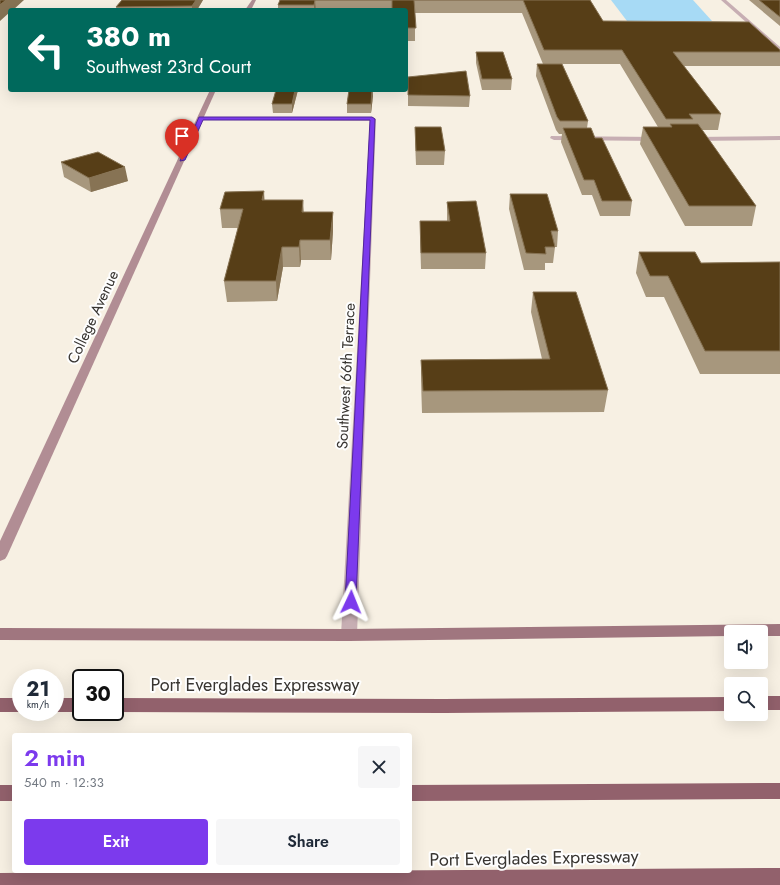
<!DOCTYPE html>
<meta charset="utf-8">
<style>
:root{--surface:#fff;--page:#f6f6f7;--text:#1f2937;--muted:#747a83;--accent:#7c3aed}
body{margin:0;font-family:Jost,sans-serif;background:var(--page);color:var(--text);height:100vh;display:flex;flex-direction:column;font-size:15px;white-space:nowrap}
*{box-sizing:border-box;margin:0}
p{font-size:13px;color:var(--muted)}
.icon{flex:none;width:22px;height:22px;fill:none;stroke:currentColor;stroke-width:2;stroke-linecap:round;stroke-linejoin:round}
.map{position:relative;flex:1;overflow:hidden}
.drawer{position:absolute;left:12px;top:733px;width:400px;height:140px;display:flex;flex-direction:column;background:var(--surface);border-radius:4px;box-shadow:0 4px 16px #0002}
.drawer>*{flex:none}
.top-card{position:absolute;left:8px;top:8px;width:400px;height:84px;border-radius:4px;box-shadow:0 4px 16px #0002;background:#00695c;color:#fff;overflow:hidden}
.tools{position:absolute;left:724px;top:625px;display:grid;gap:8px}
.tools a{display:grid;place-items:center;width:44px;height:44px;border-radius:4px;background:var(--surface);box-shadow:0 4px 16px #0002;font-size:20px}
.speed{position:absolute;left:12px;top:669px;display:flex;gap:8px;font-size:20px;font-weight:700;text-align:center}
.speed>*{display:grid;place-content:center;width:52px;height:52px;border-radius:50%;background:var(--surface);box-shadow:0 4px 16px #0002;line-height:1}
.speed small{font-size:10px;font-weight:400}
.speed .limit{border:2px solid #111;border-radius:6px;background:#fff;color:#111}
.pin{position:absolute;display:grid;place-items:center;width:34px;height:34px;color:#fff;margin:-41px -17px;border-radius:50% 50% 50% 0;rotate:-45deg;box-shadow:0 0 4px #0007}
.pin .icon{rotate:45deg}
.me{position:absolute;width:44px;margin:-22px;rotate:2deg;stroke-linejoin:round;filter:drop-shadow(0 0 3px #0008)}
.turn{display:flex;align-items:center;gap:14px;height:84px;padding:0 12px;font-size:18px}
.turn .icon{width:52px;height:52px;stroke-width:2.5}
.turn b{display:block;font-size:28px;line-height:34px}
.round{display:grid;place-items:center;flex:none;width:42px;height:42px;border-radius:4px;background:var(--page)}
.summary{display:flex;align-items:center;justify-content:space-between;height:68px;padding:0 12px}
h1{font-size:24px;font-weight:600;line-height:30px;color:var(--accent)}
.action{display:flex;gap:8px;margin-top:auto;padding:8px 12px}
.action a{flex:1;height:46px;border-radius:4px;background:var(--accent);color:#fff;font-size:16px;font-weight:600;line-height:46px;text-align:center}
.action a+a{background:var(--page);color:var(--text)}
.map>svg:first-child{display:block}
</style>
<div class="map">
<svg width="780" height="885" viewBox="0 0 780 885">
<rect width="100%" height="100%" fill="#f7f0e3"/>
<!-- water -->
<path fill="#a7daf5" d="M611,0H693L712,21H627Z"/>
<g fill="none" stroke-linecap="round" stroke-linejoin="round">
<!-- street -->
<g fill="#c7aeb3" fill-rule="evenodd">
<path d="M721,0H726L780,47V52Z"/>
<path d="M199,117H373L376,119L357,635L354,639L349,641L344,639L341,635L370,121L201,120L199,119Z"/>
<path d="M551,136L657,137L661,139L657,141L554,140L550,138Z"/>
<path d="M780,136V140L693,141L689,139L693,137Z"/>
</g>
<!-- secondary -->
<g fill="#b18d94" fill-rule="evenodd">
<path d="M252,0H256L251,10H245Z"/>
<path d="M210,90H216L7,556L5,559L0,561V541Z"/>
</g>
<!-- primary -->
<path fill="#a0767f" fill-rule="evenodd" d="M780,624V636H761V632H731V636L349,641L0,640V628L349,629Z"/>
<!-- highway -->
<g fill="#92616c" fill-rule="evenodd">
<rect x="761" y="696" width="19" height="14"/>
<path d="M731,697V711L444,713L115,712V698L444,699Z"/>
<rect x="0" y="698" width="21" height="14"/>
<rect x="55" y="698" width="26" height="14"/>
<path d="M780,783V799L410,801V785Z"/>
<rect x="0" y="785" width="14" height="16"/>
<path d="M780,868V885H0V873Z"/>
</g>
</g>
<!-- wall -->
<g fill="#a7977d">
<path d="M122,0H203L197,10H117L116,7Z"/>
<path d="M280,0H590L603,21L780,50V66H684L721,114L718,130H702L756,206L752,226H685L640,144L643,127H658L620,64H562L588,121L587,128L595,138L632,201L630,216H600L592,195H582L561,142L562,134H559L556,130L536,76L537,64H543L522,13H415V41H406V10H278V5Z"/>
<path d="M749,0H780V26Z"/>
<path d="M476,52L512,79L511,90H482L476,63Z"/>
<path d="M408,77L470,96L469,107L408,106Z"/>
<path d="M298,90L292,113H273L272,104Z"/>
<path d="M349,90H373V96L371,113H347V104Z"/>
<path d="M415,127L445,151L444,165H416L415,141Z"/>
<path d="M61,162L128,181L91,192L64,177Z"/>
<path d="M510,194L558,231L557,247H555L553,263H545V270H524L509,209Z"/>
<path d="M265,200L304,212L333,231L331,260H301L300,267H283L277,301L227,302L224,281L238,228H222L220,209Z"/>
<path d="M447,202L486,253L485,269H421L420,236V221H447Z"/>
<path d="M639,252L701,263L780,262V374H700L664,297H646L636,273Z"/>
<path d="M533,292L608,390L604,412L422,413L421,381V360L542,359L531,312Z"/>
</g>
<!-- shaded-wall -->
<g fill="#877354">
<path d="M6,0H24L13,10H10V12L0,21V5Z"/>
<path d="M196,0H203L197,10H192V6Z"/>
<path d="M315,0L316,10H314V5Z"/>
<path d="M295,90H298L292,113V104Z"/>
<path d="M372,90L373,96L371,113V104Z"/>
<path d="M125,167L128,181L91,192L89,178Z"/>
<path d="M264,191L265,210L262,200Z"/>
<path d="M303,200L304,218L302,212Z"/>
<path d="M333,212V231L331,260L330,240Z"/>
<path d="M300,240L301,260L300,267L299,247Z"/>
<path d="M282,247L283,267L277,301L276,281Z"/>
</g>
<!-- building -->
<g fill="#573e17" stroke="#877354">
<path d="M0,0H6L0,5Z"/>
<path d="M122,0H196L192,6L116,7Z"/>
<path d="M280,0H590L603,21L749,22L780,50V52H673L721,114H689L693,119H666L622,50H544L523,0H414L416,28H406V10H392V0H315L314,5H278Z"/>
<path d="M759,0H780V17Z"/>
<path d="M476,52H503L512,79H482Z"/>
<path d="M537,64H562L588,121H560L557,117Z"/>
<path d="M466,71L470,96L408,95V77Z"/>
<path d="M276,90H295L292,104H272Z"/>
<path d="M349,90H372L371,104H347Z"/>
<path d="M670,124H698L756,206H689L643,127H672Z"/>
<path d="M415,127H441L445,151H416Z"/>
<path d="M563,128H591L595,138H602L632,201H602L594,180H584Z"/>
<path d="M98,152L125,167L89,178L61,162Z"/>
<path d="M264,191L262,200H303L302,212H333L330,240H300L299,247H282L276,281H224L243,209H220L225,192Z"/>
<path d="M510,194H547L558,231H551L555,247H545L546,254L526,253Z"/>
<path d="M476,201L486,253H421L420,221H450L447,202Z"/>
<path d="M639,252H695L701,263L780,262V351H705L668,276H650Z"/>
<path d="M533,292H576L608,390L423,391L421,360L550,359Z"/>
</g>
<!-- route -->
<path fill="#7c3aed" stroke="#51269a" d="M199,117H372L375,119L356,602L355,604H347L345,602L370,120H203L185,160L180,161Z"/>
<g text-anchor="middle" dominant-baseline="central" stroke-width="4" stroke-linejoin="round" paint-order="stroke">
<!-- street labels -->
<g font-size="15" fill="#383531" stroke="#fefefe">
<text transform="translate(93 317) rotate(-65)">College Avenue</text>
<text transform="translate(346 376) rotate(-87)">Southwest 66th Terrace</text>
</g>
<!-- near-street labels -->
<g font-size="18" fill="#383531" stroke="#fefefe">
<text x="255" y="685">Port Everglades Expressway</text>
<text transform="translate(534 858) rotate(-1)">Port Everglades Expressway</text>
</g>
</g>
</svg>
<div class="tools">
<a><svg class="icon" aria-label="sound" viewBox="0 0 24 24"><path d="M4 9h4l5-4v14l-5-4H4zM17 9q2 3 0 6"/></svg></a>
<a><svg class="icon" aria-label="search" viewBox="0 0 24 24"><circle cx="10" cy="10" r="6"/><path d="M15 15l6 6"/></svg></a>
</div>
<div class="speed"><div>21<small>km/h</small></div><div class="limit">30</div></div>
<div class="pin" style="left:182px;top:160px;background:#d93025"><svg class="icon" aria-label="arrive" viewBox="0 0 24 24"><path d="M6 21V4h12l-3 4 3 4H6"/></svg></div>
<svg class="me" style="left:351px;top:602px" viewBox="-20 -20 40 40"><path d="M0-17L14 15 0 8-14 15z" fill="#7c3aed" stroke="#fff" stroke-width="4"/></svg>
<div class="top-card">
<div class="turn"><svg class="icon" aria-label="left" viewBox="0 0 24 24"><path d="M17 20v-9H6M10 6l-5 5 5 5"/></svg><div><b>380 m</b>Southwest 23rd Court</div></div>
</div>
<section class="drawer">
<div class="summary"><div><h1>2 min</h1><p>540 m · 12:33</p></div><a class="round"><svg class="icon" aria-label="close" viewBox="0 0 24 24"><path d="M6 6l12 12M18 6L6 18"/></svg></a></div>
<div class="action"><a>Exit</a><a>Share</a></div>
</section>
</div>
